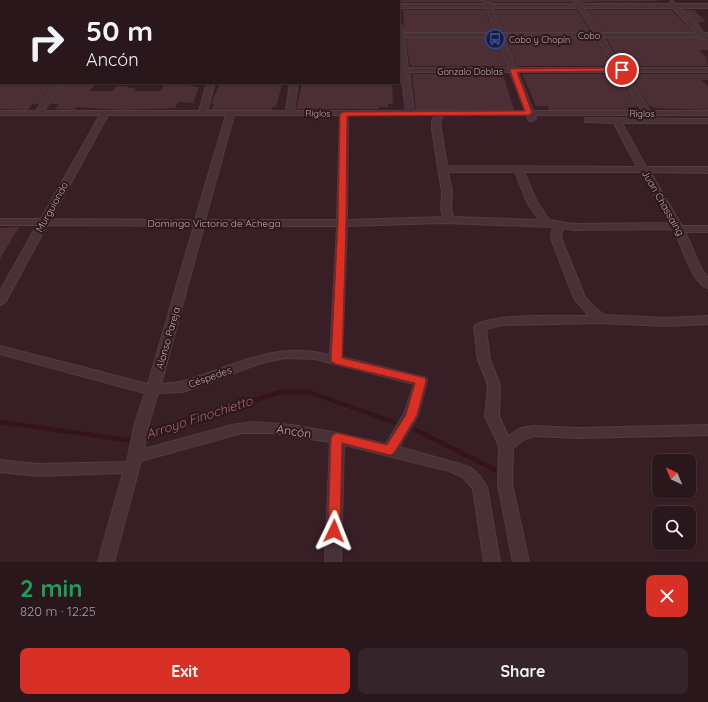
<!DOCTYPE html>
<meta charset="utf-8">
<style>
:root{--surface:#29171c;--page:#352429;--text:#f1f3f6;--muted:#a59fa3;--line:#45363b;--accent:#d93025}
body{margin:0;font-family:Quicksand,sans-serif;background:var(--page);color:var(--text);height:100vh;display:flex;flex-direction:column;font-size:15px;white-space:nowrap}
*{box-sizing:border-box;margin:0}
p{font-size:13px;color:var(--muted)}
.icon{flex:none;width:22px;height:22px;fill:none;stroke:currentColor;stroke-width:2;stroke-linecap:round;stroke-linejoin:round}
.map{position:relative;height:562px;overflow:hidden}
.details{display:flex;flex-direction:column;background:var(--surface);flex:1}
.details>*{flex:none}
.top-card{position:absolute;left:0px;top:0px;width:400px;height:84px;box-shadow:0 1px 3px #0004,0 0 0 1px var(--line);background:#29171c;color:var(--text);overflow:hidden}
.needle{width:26px;rotate:316deg}
.tools{position:absolute;left:652px;top:454px;display:grid;gap:8px}
.tools a{display:grid;place-items:center;width:44px;height:44px;border-radius:8px;background:var(--surface);box-shadow:0 1px 3px #0004,0 0 0 1px var(--line);font-size:20px}
.pin{position:absolute;display:grid;place-items:center;width:34px;height:34px;color:#fff;margin:-17px;border:2px solid #fff;border-radius:50%;box-shadow:0 1px 4px #0007}
.me{position:absolute;width:44px;margin:-22px;rotate:2deg;stroke-linejoin:round;filter:drop-shadow(0 0 3px #0008)}
.turn{display:flex;align-items:center;gap:14px;height:84px;padding:0 20px;font-size:18px}
.turn .icon{width:52px;height:52px;stroke-width:2.5}
.turn b{display:block;font-size:28px;line-height:34px}
.round{display:grid;place-items:center;flex:none;width:42px;height:42px;border-radius:8px;background:var(--page)}
.overview{display:flex;align-items:center;justify-content:space-between;height:68px;padding:0 20px}
h1{font-size:24px;font-weight:700;line-height:30px;color:#1e9e55}
.action{display:flex;gap:8px;margin-top:auto;padding:8px 20px}
.action a{flex:1;height:46px;border-radius:8px;background:var(--accent);color:#fff;font-size:16px;font-weight:700;line-height:46px;text-align:center}
.action a+a{background:var(--page);color:var(--text)}
.map>svg:first-child{display:block}
</style>
<div class="map">
<svg width="708" height="562" viewBox="0 0 708 562">
<rect width="100%" height="100%" fill="#371f25"/>
<g fill="none" stroke-linecap="round" stroke-linejoin="round">
<!-- stream -->
<g stroke="#35131b" stroke-width="4.5">
<path d="M0,422L127,440L135,437"/>
<path d="M416,430L497,471"/>
<path d="M143,435L280,392H308L394,422"/>
</g>
</g>
<!-- building -->
<g fill="#4c2e35">
<path d="M402,0H482L483,2H402Z"/>
<path d="M491,0H572L573,2H492Z"/>
<path d="M581,0H657L658,1H669L583,2Z"/>
<path d="M403,10H485L493,32H404Z"/>
<path d="M494,10H577L591,32H503Z"/>
<path d="M587,10H672L693,32H601Z"/>
<path d="M683,10H694L706,22H698L705,32H704Z"/>
<path d="M406,38H496L507,66H411L409,60Z"/>
<path d="M506,38H595L613,66H517Z"/>
<path d="M606,38H699L706,40L708,38V50H699L706,57L708,66H624Z"/>
<path d="M412,74H503L514,110H416Z"/>
<path d="M522,74H617L638,107H627L629,110H549L548,106H536Z"/>
<path d="M629,74H708V80H702L708,87V110L653,108L652,106H649Z"/>
<path d="M0,83H52L39,104H32L28,110L0,109Z"/>
<path d="M63,83H96L90,91H113L116,86H128L127,88H135L133,91H161L165,83H192L190,86L199,87L193,103L178,102L175,108L121,110L76,107L75,110L55,109L59,104H50Z"/>
<path d="M220,83H272V85H282L276,107H272V110H211L214,104H211Z"/>
<path d="M302,83H340V85H360V83H392L393,104H388V107H379V109H296Z"/>
<path d="M19,227L0,259V228Z"/>
</g>
<g fill="none" stroke-linecap="round" stroke-linejoin="round">
<defs>
<g id="minor">
<rect x="235" y="0" width="6" height="1"/>
<rect x="302" y="0" width="6" height="1"/>
<path d="M483,0H489L491,4H576L573,0H579L582,4H670V2L672,1L676,4H708V8H680L703,33H708L706,39H702L699,37H603L623,68H708V72H626L650,111H708V115H657L653,117L647,115H535L536,119L532,121H529L527,115H443L440,122L447,166L637,167L614,123L588,122H585V118L708,119V123H622L646,167H708V173L650,172L682,226H708V232H685L702,270L708,278V288C693,285 680,243 674,229L573,230L563,228L561,238L585,297L594,307L604,315L666,318L708,316V324L666,326L601,323L502,325L486,329L490,360L499,382L500,389L499,416L508,436L521,428L534,426L578,428L708,425V435L578,438L534,436L523,440L513,448L512,484L529,562H513L498,484L499,446L485,416L488,389L487,382L478,360L474,327C483,313 570,316 589,316L574,298L551,238L553,227L444,223L347,226L342,357L426,378L427,381L418,415L399,447L460,464L471,468L479,475L487,487L500,562H484L473,489L463,477L449,471L344,445L341,562H325L330,442L272,433H242L141,461L114,562H98L123,473L38,476L0,472V460L38,464L127,462L135,423L145,393L0,354V346L148,384L194,226L47,225L6,301L4,303L0,305V291L37,225H0V219H41L100,115H0V111H36L54,83H62L44,111H199L207,83H215L207,111H286L290,83H298L294,111H406L401,72H399V68H401L399,24L402,26L403,33H495L486,8H399V4H485ZM492,8H578L594,33H502ZM584,8H673L696,33H600ZM404,37H497L509,68H408ZM504,37H596L616,68H516ZM409,72H510L525,111H414ZM518,72H618L642,111H533ZM108,115H226L195,220L51,219ZM234,115H340L337,220H205ZM348,115H435L432,122V129L442,192L441,208L443,217L347,220ZM448,172H515L527,202L539,220L453,217L451,208L452,192ZM524,172H641L670,223L573,224L549,220L537,202ZM204,226H337L330,355C285,344 255,356 214,371C196,377 180,384 161,384ZM285,358L315,359L414,384L404,414L386,444L337,433L292,425L253,422L232,425L144,449L149,423L158,393L183,392L261,363Z"/>
<rect x="0" y="3" width="1" height="4"/>
<rect x="0" y="32" width="1" height="4"/>
<rect x="0" y="68" width="1" height="4"/>
</g>
</defs>
<!-- minor casing -->
<use href="#minor" stroke="#513c41" stroke-width="2"/>
<!-- minor -->
<use href="#minor" fill="#483238" fill-rule="evenodd"/>
</g>
<!-- route -->
<path fill="#d93025" stroke="#8d1f18" d="M622,68L625,70L624,71L517,72L532,113L529,115L347,116L346,223L342,358L421,377L425,378L426,381L417,415L394,453L390,455L342,443L340,531L339,535L334,536L329,535L328,531L331,438L333,435L337,433L387,445L406,415L415,383L336,364L331,361L338,223L340,114L344,112L525,111L510,70L511,69Z"/>
<!-- icons -->
<defs>
<symbol id="bus-ring" viewBox="-11 -11 22 22"><circle r="9.5" fill="#2c181d" stroke="#1a4fb4" stroke-width="1.5"/><path d="M-5-6H5V4H4V6H2V4H-2V6H-4V4H-5ZM-3.5-4V0h7V-4ZM-3.5 1.2v1.5H-2V1.2ZM2 1.2v1.5H3.5V1.2Z" fill="#1a4fb4"/></symbol>
</defs>
<g fill-rule="evenodd">
<use href="#bus-ring" x="484" y="28" width="22" height="22"/>
</g>
<g text-anchor="middle" dominant-baseline="central" stroke-width="4" stroke-linejoin="round" paint-order="stroke">
<!-- far-street labels -->
<g font-size="9" fill="#c5acb2" stroke="#2c181d">
<text x="589" y="35">Cobo</text>
<text x="470" y="71">Gonzalo Doblas</text>
<text transform="translate(318 113) rotate(1)">Riglos</text>
<text x="642" y="113">Riglos</text>
</g>
<!-- far-poi labels -->
<g font-size="9" fill="#c5acb2" stroke="#2c181d" text-anchor="start">
<text x="509" y="39">Cobo y Chopín</text>
</g>
<!-- street labels -->
<g font-size="10" fill="#c5acb2" stroke="#2c181d">
<text transform="translate(663 203) rotate(60)">Juan Chassaing</text>
<text transform="translate(52 207) rotate(-61)">Murguiondo</text>
<text x="214" y="223">Domingo Victorio de Achega</text>
<text transform="translate(168 338) rotate(-74)">Alonso Pareja</text>
<text transform="translate(210 377) rotate(-20)">Céspedes</text>
</g>
<!-- near-street labels -->
<g font-size="12" fill="#c5acb2" stroke="#2c181d">
<text transform="translate(294 431) rotate(9)">Ancón</text>
</g>
<!-- near-water labels -->
<g font-size="13" font-style="italic" fill="#a66374" stroke="#2c181d">
<text transform="translate(199 417) rotate(-18)">Arroyo Finochietto</text>
</g>
</g>
</svg>
<div class="tools">
<a><svg class="needle" viewBox="-14 -14 28 28"><path d="M0-13l5 13h-10z" fill="#e53935"/><path d="M0 13l5-13h-10z" fill="#a59fa3"/></svg></a>
<a><svg class="icon" aria-label="search" viewBox="0 0 24 24"><circle cx="10" cy="10" r="6"/><path d="M15 15l6 6"/></svg></a>
</div>
<div class="pin" style="left:622px;top:70px;background:#d93025"><svg class="icon" aria-label="arrive" viewBox="0 0 24 24"><path d="M6 21V4h12l-3 4 3 4H6"/></svg></div>
<svg class="me" style="left:334px;top:531px" viewBox="-20 -20 40 40"><path d="M0-17L14 15 0 8-14 15z" fill="#d93025" stroke="#fff" stroke-width="4"/></svg>
<div class="top-card">
<div class="turn"><svg class="icon" aria-label="right" viewBox="0 0 24 24"><path d="M7 20v-9h11M14 6l5 5-5 5"/></svg><div><b>50 m</b>Ancón</div></div>
</div>
</div>
<section class="details">
<div class="overview"><div><h1>2 min</h1><p>820 m · 12:25</p></div><a class="round" style="background:#d93025;color:#fff"><svg class="icon" aria-label="close" viewBox="0 0 24 24"><path d="M6 6l12 12M18 6L6 18"/></svg></a></div>
<div class="action"><a>Exit</a><a>Share</a></div>
</section>
